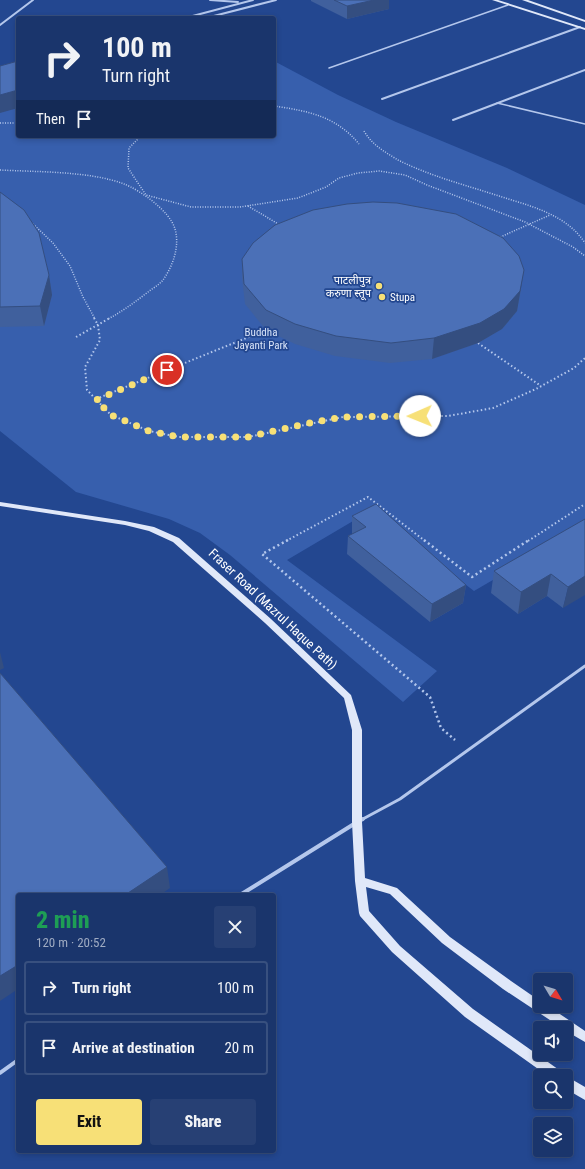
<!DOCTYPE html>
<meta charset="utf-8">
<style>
:root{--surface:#1a356c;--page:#274074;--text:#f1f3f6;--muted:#9fabc2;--line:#38507f;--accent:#f7e077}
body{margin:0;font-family:"Roboto Condensed","Noto Sans Devanagari",sans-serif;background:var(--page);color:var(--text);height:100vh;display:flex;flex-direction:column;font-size:15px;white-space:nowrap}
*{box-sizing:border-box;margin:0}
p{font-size:13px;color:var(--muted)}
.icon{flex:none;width:22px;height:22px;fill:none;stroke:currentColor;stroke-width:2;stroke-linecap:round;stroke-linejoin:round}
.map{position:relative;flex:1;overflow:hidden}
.drawer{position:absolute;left:16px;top:893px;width:260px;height:260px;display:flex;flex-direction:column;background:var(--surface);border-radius:4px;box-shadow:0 2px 6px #0003,0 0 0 1px var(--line)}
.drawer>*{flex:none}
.top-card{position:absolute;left:16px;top:16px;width:260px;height:122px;border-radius:4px;box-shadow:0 2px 6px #0003,0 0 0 1px var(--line);background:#1a356c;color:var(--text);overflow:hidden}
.needle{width:26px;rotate:128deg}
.tools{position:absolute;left:533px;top:973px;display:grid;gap:8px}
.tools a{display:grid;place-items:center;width:40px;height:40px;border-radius:4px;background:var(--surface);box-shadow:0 2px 6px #0003,0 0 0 1px var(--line);font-size:20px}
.pin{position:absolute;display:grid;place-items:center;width:34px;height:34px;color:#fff;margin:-17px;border:2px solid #fff;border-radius:50%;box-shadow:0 1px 4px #0007}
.me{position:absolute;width:44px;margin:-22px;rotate:269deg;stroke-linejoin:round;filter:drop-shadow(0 0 3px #0008)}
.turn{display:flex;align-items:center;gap:14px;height:84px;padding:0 20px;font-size:18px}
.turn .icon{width:52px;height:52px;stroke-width:2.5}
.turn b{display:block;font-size:28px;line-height:34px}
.then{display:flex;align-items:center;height:38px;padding:0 20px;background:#0003;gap:8px;font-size:15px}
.round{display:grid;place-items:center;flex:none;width:42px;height:42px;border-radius:4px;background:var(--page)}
.summary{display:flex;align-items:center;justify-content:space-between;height:68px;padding:0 20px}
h1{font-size:24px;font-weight:800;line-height:30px;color:#1e9e55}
.cta{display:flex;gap:8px;margin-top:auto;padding:8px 20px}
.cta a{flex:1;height:46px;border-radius:4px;background:var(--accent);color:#111;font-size:16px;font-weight:800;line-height:46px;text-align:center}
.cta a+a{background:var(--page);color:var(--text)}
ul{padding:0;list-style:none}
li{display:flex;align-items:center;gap:12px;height:54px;margin:0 8px 6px;padding:0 12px;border:2px solid var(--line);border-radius:4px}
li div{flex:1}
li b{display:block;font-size:15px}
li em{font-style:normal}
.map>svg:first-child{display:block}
</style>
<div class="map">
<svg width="585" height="1169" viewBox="0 0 585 1169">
<rect width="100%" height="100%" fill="#234790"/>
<!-- green -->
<path fill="#375fad" d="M274,61L338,95L396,122L507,168L585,205V526L474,591L370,511L287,560L437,671L403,702L230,555L200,533L169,519L76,492L0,431V76L18,72V136H274Z"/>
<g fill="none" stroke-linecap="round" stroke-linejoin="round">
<!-- path-far2 -->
<g stroke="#b4c7ec" stroke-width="1.5" stroke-dasharray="1 1.5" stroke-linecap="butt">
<path d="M274,106C308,111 336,116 359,144"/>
<path d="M0,123H18"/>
<path d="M364,131C372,145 385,152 398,160C430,176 465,185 499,196C530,206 566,214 585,243"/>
<path d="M141,136L129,148L128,168L146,195L191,207H240L298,198L326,187L339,178L358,173L379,171L405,175L427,185L525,222L573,247L585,256"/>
<path d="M0,170C37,172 90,171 124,184C140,190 170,211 175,229C180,246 173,266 163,280C159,285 153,288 148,292C135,302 123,311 108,319"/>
<path d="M248,206L280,225"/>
<path d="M33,224L53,243L70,266L83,297L95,319"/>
<path d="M498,238L550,215"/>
</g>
<!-- path-far1 -->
<g stroke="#b4c7ec" stroke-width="2" stroke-dasharray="1.5 2.5" stroke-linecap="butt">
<path d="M94,318L98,325L100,340L85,367L87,390L111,415L149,431L179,437H248L343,417L448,416L493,408L536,389L574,368L585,358"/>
<path d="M76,337L110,318"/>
<path d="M478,343L541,386"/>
<path d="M96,399L266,330"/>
<path d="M286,541L368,497L425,541"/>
<path d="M528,541L585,504"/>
</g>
<!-- path -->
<g stroke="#b4c7ec" stroke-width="2.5" stroke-dasharray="2 3" stroke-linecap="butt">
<path d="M288,540L262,554L430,697L441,728L455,740"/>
<path d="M424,540L472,577L529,540"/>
</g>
<!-- lane-far2 -->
<g stroke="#b4c7ec" stroke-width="1.5">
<path d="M329,68L508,5"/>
<path d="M497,103L585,124"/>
</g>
<!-- lane-far1 -->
<path stroke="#b4c7ec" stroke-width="3" d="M361,820L400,799L585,666"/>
<!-- lane -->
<g stroke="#b4c7ec" stroke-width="4">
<path d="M359,821L363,819"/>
<path d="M240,895L354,824"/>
<path d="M0,1073L18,1060"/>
</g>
<!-- street -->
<g stroke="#b4c7ec" stroke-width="2">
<path d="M210,0L238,2"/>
<path d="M185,18L253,0"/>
<path d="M206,18L276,0"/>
<path d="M0,25L33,0"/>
<path d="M382,99L580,27"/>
<path d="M453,120L585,70"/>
</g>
<!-- secondary -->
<g fill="#e0e8f9" fill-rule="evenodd">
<path d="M492,0H498L585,28V30Z"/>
<path d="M522,0H528L585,20V22Z"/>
<path d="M0,502L125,521L154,527L179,538L271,619L351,695L362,730V822L365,878L397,888L450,937L511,981L540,1001V1006H548L585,1031V1042L566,1031V1028H562L503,989L442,943L390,894L366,887L369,911L400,946L473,1009L562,1072L564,1076H548L465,1017L392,952L360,916L359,913L355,881L352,822V730L344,698L265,623L173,542L149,531L125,525L0,506Z"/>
<path d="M566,1076L585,1087V1100L566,1089Z"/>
</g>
</g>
<!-- wall -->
<g fill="#40609d">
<path d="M311,0H389V9L347,19L311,1Z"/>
<path d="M0,192L49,275L52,295L44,326L0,327Z"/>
<path d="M242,259L521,290L517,311L502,329L478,343L432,359L390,363L335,356L295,344L266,330L245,304L242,278Z"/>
<path d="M352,516L466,585L463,603L430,622L347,554L348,536L352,534Z"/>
<path d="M585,519L563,608L547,596L518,614L491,593L494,571Z"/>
</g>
<!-- shaded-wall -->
<g fill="#344e80">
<path d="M374,0H389V9L347,19V6Z"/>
<path d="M18,90V108L0,113V95Z"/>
<path d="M524,270L517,311L502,329L478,343L432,359L434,338Z"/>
<path d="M49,275L52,295L44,326L40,306Z"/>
<path d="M551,574L547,596L518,614L521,592Z"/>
<path d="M585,576V595L563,608L568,587Z"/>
<path d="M466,585L463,603L430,622L432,604Z"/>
<path d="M0,652L4,668L0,670Z"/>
<path d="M167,867L170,888L160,895H125Z"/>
<path d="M18,965V989L0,1001V976Z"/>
</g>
<!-- building -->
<g fill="#4b70b7" stroke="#344e80">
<path d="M334,0H374L347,6Z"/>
<path d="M197,16L201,18H189Z"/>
<path d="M18,61V90L0,95V66Z"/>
<path d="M0,192L24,210L39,233L49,275L40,306L0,307Z"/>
<path d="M373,202L397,203L456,214L503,238L519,256L524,270L520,291L504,309L480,323L434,338L391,343L336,336L295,324L266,310L244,284L242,259L253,243L275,225L313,210L347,204Z"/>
<path d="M376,504L466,585L432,604L348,536L366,527L352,516Z"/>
<path d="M585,519V576L568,587L551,574L521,592L494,571Z"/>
<path d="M0,673L167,867L125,895H18V965L0,976Z"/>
</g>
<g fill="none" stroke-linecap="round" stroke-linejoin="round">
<!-- route -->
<path stroke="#f7e077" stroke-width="7" stroke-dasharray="0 12.6" d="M167,370L96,400L111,415L149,431L179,437H248L309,423L343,417L420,416"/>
</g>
<!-- markers -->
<g fill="#f7e077" stroke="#234790" stroke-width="1.5">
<circle cx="379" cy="286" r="4"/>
<circle cx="382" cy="297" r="4"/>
</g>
<g text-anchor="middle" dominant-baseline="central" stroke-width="3.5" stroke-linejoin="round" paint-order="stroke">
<!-- far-poi labels -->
<g font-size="11" fill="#fff" stroke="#234790" text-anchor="end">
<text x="371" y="280">पाटलीपुत्र<tspan x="371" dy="13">करुणा स्तूप</tspan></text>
<text x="390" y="297" text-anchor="start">Stupa</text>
</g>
<!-- far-park labels -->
<g font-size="11" fill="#d9e4f9" stroke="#234790">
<text x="261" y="332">Buddha<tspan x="261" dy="13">Jayanti Park</tspan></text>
</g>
<!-- street labels -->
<g font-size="13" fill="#fff" stroke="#234790">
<text transform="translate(273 609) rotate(43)">Fraser Road (Mazrul Haque Path)</text>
</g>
</g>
</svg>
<div class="tools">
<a><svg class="needle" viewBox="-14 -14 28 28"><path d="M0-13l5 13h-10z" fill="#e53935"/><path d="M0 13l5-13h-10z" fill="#9fabc2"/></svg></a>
<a><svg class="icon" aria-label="sound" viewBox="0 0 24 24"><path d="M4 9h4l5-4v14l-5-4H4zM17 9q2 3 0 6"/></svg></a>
<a><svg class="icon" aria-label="search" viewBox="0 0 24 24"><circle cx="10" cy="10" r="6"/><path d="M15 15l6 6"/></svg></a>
<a><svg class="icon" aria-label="layers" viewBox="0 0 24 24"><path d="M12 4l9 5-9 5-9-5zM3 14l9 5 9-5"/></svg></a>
</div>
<div class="pin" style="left:167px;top:370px;background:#d93025"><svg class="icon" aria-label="arrive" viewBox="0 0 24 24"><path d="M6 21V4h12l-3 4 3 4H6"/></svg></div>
<svg class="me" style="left:420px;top:416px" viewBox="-20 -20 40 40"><circle r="19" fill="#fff"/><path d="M0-13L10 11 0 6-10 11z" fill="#f7e077"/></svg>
<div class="top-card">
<div class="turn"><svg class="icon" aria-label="right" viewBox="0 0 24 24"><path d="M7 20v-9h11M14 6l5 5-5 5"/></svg><div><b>100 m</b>Turn right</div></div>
<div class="then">Then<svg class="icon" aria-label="arrive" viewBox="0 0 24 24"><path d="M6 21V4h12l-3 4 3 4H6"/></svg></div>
</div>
<section class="drawer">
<div class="summary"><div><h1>2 min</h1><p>120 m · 20:52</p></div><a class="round"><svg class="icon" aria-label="close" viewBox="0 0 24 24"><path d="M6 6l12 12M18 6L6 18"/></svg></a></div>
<ul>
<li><svg class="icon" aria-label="right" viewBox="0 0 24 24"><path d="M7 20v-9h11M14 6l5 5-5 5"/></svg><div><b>Turn right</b></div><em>100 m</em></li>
<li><svg class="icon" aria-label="arrive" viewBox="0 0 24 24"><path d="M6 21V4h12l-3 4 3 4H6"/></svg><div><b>Arrive at destination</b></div><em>20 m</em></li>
</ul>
<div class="cta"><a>Exit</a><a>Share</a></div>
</section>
</div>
